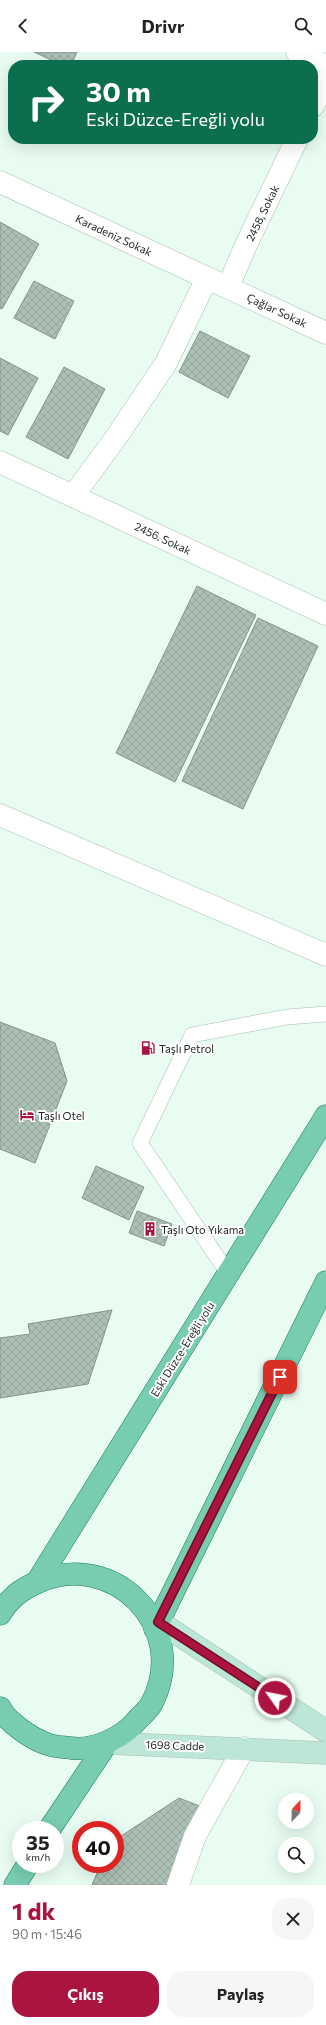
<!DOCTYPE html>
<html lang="tr">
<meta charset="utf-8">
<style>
:root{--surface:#fff;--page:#f6f6f6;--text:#222;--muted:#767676;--accent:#aa143e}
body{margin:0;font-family:Commissioner,sans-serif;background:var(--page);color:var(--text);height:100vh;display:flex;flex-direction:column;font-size:15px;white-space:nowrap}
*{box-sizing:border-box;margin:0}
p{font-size:13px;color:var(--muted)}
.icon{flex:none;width:22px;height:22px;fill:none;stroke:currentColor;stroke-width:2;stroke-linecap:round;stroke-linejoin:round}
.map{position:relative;height:1833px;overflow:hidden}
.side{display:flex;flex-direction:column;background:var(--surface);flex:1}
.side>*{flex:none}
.banner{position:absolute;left:8px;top:8px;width:310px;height:84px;border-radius:16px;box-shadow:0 4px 16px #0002;background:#0b6e4f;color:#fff;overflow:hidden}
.needle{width:26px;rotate:22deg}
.controls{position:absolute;left:278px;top:1741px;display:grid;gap:8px}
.controls a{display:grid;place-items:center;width:36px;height:36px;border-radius:50%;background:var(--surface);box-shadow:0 4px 16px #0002;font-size:20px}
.speed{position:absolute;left:12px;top:1769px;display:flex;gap:8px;font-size:20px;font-weight:700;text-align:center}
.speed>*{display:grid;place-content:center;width:52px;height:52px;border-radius:50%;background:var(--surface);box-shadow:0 4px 16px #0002;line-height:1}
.speed small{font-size:10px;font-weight:400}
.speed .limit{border:6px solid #d22;background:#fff;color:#111}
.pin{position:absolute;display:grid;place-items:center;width:34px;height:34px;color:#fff;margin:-17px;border-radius:8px;box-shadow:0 2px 6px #0006}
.me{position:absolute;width:44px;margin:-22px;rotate:303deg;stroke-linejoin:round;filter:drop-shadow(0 0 3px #0008)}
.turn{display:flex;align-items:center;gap:14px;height:84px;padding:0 12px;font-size:18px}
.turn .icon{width:52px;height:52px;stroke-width:2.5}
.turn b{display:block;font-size:28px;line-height:34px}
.round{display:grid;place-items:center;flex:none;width:42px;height:42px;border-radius:16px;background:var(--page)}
.head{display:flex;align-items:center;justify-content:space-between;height:68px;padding:0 12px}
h1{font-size:24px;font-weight:700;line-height:30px;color:var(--accent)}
.primary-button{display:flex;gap:8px;margin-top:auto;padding:8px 12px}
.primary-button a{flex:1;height:46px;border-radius:16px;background:var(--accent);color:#fff;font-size:16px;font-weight:700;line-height:46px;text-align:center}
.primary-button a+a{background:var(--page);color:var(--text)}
header{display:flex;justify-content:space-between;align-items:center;height:52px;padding:0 12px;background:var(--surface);font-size:18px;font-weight:700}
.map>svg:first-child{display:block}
</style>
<header><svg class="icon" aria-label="back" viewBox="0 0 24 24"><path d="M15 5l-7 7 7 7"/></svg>Drivr<svg class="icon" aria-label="search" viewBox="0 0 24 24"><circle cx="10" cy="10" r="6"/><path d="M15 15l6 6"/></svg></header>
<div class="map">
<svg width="326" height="1833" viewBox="0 0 326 1833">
<defs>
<pattern id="building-cross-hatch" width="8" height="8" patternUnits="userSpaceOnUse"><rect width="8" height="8" fill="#adc0b6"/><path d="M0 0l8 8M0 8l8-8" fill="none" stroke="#95a59c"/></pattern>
</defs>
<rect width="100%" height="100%" fill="#e8fcf1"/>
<!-- building -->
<g fill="url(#building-cross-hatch)" stroke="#82948b">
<path d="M34,0H77L71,13H62Z"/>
<path d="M0,170L39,192L2,257L0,256Z"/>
<path d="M34,229L74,249L55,287L14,266Z"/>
<path d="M200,279L250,304L228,346L179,320Z"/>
<path d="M0,306L38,326L8,383L0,379Z"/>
<path d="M64,315L105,337L68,407L26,385Z"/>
<path d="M197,534L256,563L175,730L116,701Z"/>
<path d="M258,566L318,594L243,757L182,729Z"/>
<path d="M0,970L55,991L67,1029L35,1111L0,1097Z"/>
<path d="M96,1114L144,1135L129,1168L82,1146Z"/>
<path d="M137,1159L172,1172L164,1194L129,1181Z"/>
<path d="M112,1258L88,1332L0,1346V1286L30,1282L28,1272Z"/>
<path d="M179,1746L202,1755L170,1833H92L101,1812H115V1788Z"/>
</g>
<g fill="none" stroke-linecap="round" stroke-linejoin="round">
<defs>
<path id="lane" d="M228,1221L140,1091L192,983L287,965L326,962"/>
<g id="street">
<path d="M297,0L326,14"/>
<path d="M313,54L326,25"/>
<path d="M0,130L326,281"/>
<path d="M228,235L245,195L297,87"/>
<path d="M0,410L326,562"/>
<path d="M73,444L115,387L166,311L207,226"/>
<path d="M0,763L326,903"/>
<path d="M178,1833L195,1784L244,1696"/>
</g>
<g id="secondary">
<path d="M150,1564L326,1679"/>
<path d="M107,1691L326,1701"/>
</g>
<g id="primary">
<path d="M37,1530L326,1064"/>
<path d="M0,1562C8,1548 21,1537 36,1531C113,1495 191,1575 152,1651C149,1657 143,1662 138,1667C124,1685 95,1699 71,1696C64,1695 54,1695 47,1692C32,1687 7,1670 0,1656"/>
<path d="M155,1577L326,1230"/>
<path d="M49,1778L107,1691"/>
<path d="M15,1833L28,1812"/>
</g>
</defs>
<!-- lane casing -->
<use href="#lane" stroke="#aabdb3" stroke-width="16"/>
<!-- street casing -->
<use href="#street" stroke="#aabdb3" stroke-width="23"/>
<!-- secondary casing -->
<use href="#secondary" stroke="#aabdb3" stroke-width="23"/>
<!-- primary casing -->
<use href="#primary" stroke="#1f7d5d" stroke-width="23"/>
<!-- lane -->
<use href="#lane" stroke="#fff" stroke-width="15"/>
<!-- street -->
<use href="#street" stroke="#fff" stroke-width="22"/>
<!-- secondary -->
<use href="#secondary" stroke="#bce6d7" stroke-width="22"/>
<!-- primary -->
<use href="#primary" stroke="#78cdb0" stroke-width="22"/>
</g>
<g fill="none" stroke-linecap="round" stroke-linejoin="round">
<defs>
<path id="route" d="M275,1646L158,1570L280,1325"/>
</defs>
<!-- route casing -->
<use href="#route" stroke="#6e0d28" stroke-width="10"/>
<!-- route -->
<use href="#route" stroke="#aa143e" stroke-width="7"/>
</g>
<!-- icons -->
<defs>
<symbol id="fuel-bare" viewBox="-9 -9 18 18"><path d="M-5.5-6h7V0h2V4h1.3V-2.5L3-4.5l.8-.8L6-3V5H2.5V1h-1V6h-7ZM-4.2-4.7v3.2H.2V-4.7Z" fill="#aa143e" stroke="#fff" stroke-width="2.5" paint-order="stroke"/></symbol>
<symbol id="hotel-bare" viewBox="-9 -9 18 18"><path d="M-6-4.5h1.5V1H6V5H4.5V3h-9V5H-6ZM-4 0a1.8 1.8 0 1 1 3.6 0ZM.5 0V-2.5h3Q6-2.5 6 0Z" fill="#aa143e" stroke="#fff" stroke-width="2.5" paint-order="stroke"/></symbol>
<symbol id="building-bare" viewBox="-9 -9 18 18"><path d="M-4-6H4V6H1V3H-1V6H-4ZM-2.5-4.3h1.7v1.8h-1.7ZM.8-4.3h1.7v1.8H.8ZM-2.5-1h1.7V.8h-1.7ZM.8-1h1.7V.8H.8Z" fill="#aa143e" stroke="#fff" stroke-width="2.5" paint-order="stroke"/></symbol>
</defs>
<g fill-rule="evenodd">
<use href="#fuel-bare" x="138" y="986" width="20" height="20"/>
<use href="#hotel-bare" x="17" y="1053" width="20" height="20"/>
<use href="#building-bare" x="140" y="1167" width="20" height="20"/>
</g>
<g text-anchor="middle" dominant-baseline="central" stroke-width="4" stroke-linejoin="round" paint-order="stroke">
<!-- street labels -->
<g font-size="11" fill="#202724" stroke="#fff">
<text transform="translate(262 161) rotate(-64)">2458, Sokak</text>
<text transform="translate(114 183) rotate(25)">Karadeniz Sokak</text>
<text transform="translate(277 258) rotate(25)">Çağlar Sokak</text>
<text transform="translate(163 486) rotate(25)">2456. Sokak</text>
<text transform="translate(182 1297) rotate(-58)">Eski Düzce-Ereğli yolu</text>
<text transform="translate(175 1693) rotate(2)">1698 Cadde</text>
</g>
<!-- poi labels -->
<g font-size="11" fill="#202724" stroke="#fff" text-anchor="start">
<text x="159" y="996">Taşlı Petrol</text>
<text x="38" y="1063">Taşlı Otel</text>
<text x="161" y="1177">Taşlı Oto Yıkama</text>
</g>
</g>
</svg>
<div class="controls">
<a><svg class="needle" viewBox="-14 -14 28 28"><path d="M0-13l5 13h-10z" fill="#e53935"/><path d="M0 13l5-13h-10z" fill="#767676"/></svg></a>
<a><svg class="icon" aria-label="search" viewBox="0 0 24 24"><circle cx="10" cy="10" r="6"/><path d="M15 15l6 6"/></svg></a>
</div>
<div class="speed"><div>35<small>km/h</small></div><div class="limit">40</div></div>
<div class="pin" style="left:280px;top:1325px;background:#d93025"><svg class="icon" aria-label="arrive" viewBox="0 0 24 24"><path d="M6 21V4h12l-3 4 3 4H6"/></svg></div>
<svg class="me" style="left:275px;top:1646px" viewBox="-20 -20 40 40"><circle r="17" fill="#aa143e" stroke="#fff" stroke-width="3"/><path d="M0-11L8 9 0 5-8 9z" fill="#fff"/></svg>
<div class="banner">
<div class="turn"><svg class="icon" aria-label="right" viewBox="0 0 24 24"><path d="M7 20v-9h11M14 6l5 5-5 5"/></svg><div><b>30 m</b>Eski Düzce-Ereğli yolu</div></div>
</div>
</div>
<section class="side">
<div class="head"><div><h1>1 dk</h1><p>90 m · 15:46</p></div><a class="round"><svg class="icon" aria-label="close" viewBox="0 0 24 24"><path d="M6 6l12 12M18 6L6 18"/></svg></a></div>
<div class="primary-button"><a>Çıkış</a><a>Paylaş</a></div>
</section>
